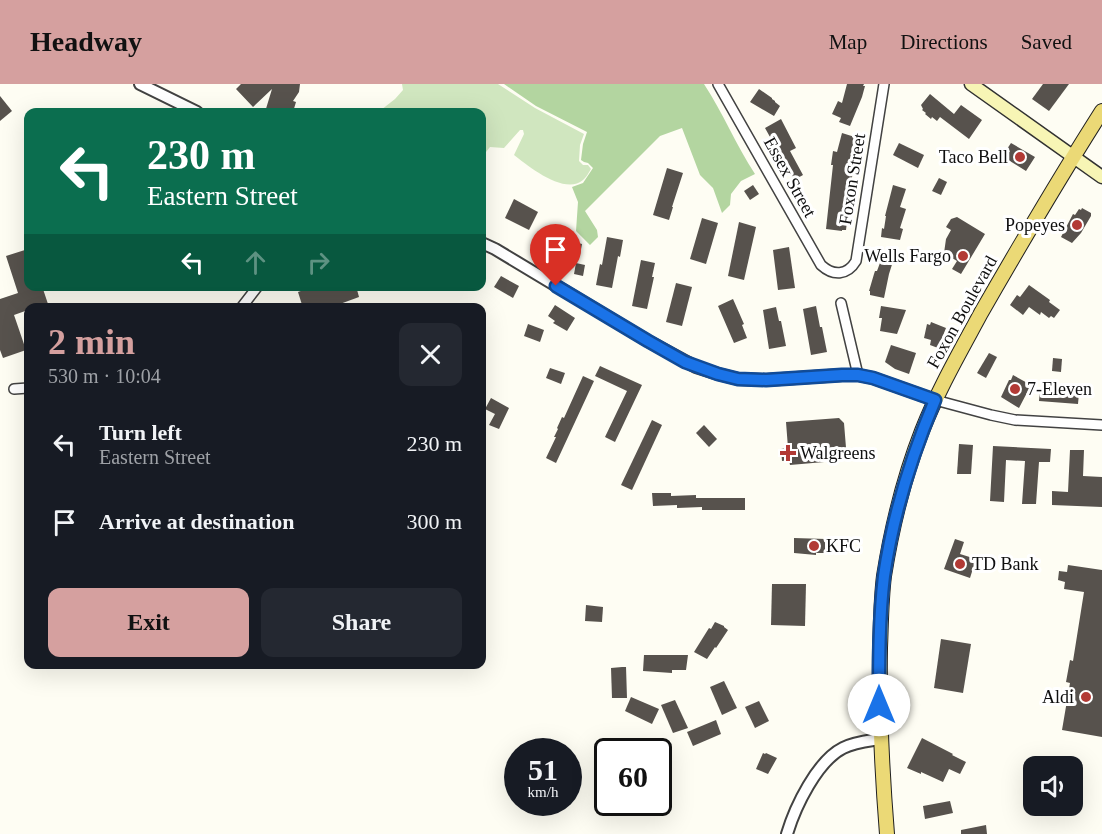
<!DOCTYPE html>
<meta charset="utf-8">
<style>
:root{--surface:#171b24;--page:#242831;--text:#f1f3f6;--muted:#9ea1a6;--accent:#d5a09f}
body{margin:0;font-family:"Times New Roman",serif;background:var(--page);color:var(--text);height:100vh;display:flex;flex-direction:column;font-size:22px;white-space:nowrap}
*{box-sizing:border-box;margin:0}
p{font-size:20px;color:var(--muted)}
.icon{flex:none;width:33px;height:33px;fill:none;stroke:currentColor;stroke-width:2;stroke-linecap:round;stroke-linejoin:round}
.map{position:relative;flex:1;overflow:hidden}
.details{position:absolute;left:24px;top:219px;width:462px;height:366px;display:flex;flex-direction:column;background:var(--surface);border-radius:12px;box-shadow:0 6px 24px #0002}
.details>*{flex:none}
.guide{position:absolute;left:24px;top:24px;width:462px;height:183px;border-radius:12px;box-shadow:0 6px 24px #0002;background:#0b6e4f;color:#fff;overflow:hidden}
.controls{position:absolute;left:1023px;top:672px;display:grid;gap:12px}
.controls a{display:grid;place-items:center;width:60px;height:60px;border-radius:12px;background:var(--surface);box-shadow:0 6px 24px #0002;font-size:30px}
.speed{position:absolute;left:504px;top:654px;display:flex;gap:12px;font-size:30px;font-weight:700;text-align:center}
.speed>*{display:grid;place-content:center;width:78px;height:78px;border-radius:50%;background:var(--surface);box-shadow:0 6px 24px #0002;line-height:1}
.speed small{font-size:15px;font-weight:400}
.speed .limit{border:3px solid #111;border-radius:9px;background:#fff;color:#111}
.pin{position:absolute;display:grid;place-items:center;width:51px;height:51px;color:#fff;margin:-62px -26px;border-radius:50% 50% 50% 0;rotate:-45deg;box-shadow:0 0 6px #0007}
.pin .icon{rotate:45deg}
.me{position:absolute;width:66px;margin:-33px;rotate:0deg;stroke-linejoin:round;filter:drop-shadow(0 0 4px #0008)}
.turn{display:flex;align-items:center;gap:21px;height:126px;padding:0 24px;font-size:27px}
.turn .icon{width:78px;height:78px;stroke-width:2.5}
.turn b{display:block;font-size:42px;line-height:51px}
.lanes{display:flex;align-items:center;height:57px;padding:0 24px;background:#0003;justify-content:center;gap:30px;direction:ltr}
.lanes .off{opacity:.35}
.round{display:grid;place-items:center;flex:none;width:63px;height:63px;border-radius:12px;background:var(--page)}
.head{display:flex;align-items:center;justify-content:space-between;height:102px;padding:0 24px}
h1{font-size:36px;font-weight:800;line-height:45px;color:var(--accent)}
.primary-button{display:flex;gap:12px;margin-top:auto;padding:12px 24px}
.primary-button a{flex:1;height:69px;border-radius:12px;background:var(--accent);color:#111;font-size:24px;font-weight:800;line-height:69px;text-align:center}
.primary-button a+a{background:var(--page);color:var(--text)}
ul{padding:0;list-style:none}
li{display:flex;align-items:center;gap:18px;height:78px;padding:0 24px}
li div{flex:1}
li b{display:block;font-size:22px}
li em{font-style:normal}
header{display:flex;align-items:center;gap:36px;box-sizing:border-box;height:84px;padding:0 30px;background:var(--accent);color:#111}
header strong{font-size:28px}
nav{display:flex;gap:33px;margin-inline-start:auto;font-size:21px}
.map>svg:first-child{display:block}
</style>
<header>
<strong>Headway</strong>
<nav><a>Map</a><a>Directions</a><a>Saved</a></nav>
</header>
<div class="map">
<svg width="1102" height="750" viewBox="0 0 1102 750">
<rect width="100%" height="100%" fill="#fefdf3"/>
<!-- green -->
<path fill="#d0e6bf" d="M402,0H498L535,24L584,50L580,61L579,77L583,81H588L591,85C589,88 586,94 583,96C565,112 528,82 514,71L524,50L523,46H520L504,64L490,63L482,73V28H381V26L395,15L403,6Z"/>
<!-- forest -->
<path fill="#b3d5a0" d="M504,0H704C723,29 736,61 755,90L741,97L731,110L730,121L722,129L713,104L700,91L682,44L660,52L585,127L597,146L598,153L590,161L576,147L578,118L572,103L583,99L593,84L588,79L584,78L581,76L583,60L587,48L536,22Z"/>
<!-- building -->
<g fill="#57524d">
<path d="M241,0H300L299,8L293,17L296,18L293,28H265L272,5L253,23L236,5Z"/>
<path d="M847,0H864L863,2H865L862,13L850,42L839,38L841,34L832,30L838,17L842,19Z"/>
<path d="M1043,0H1069L1049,27L1032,15Z"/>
<path d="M759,5L772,14V15L775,17V18L780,22L774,32L750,18Z"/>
<path d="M930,10L954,30L961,21L982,36L969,55L940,33L937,37L932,33L931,35L925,30L926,29L922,26L923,25L921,21Z"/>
<path d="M0,12L12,27L0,37Z"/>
<path d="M781,35L796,64L790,67L803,91L794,96L765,44Z"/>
<path d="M842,49L858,54L853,76H854L846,146H842V147L826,145L833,81H831L833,67L837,68Z"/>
<path d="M899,59L924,71L918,84L893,71Z"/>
<path d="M1011,59L1035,73L1026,87L1005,74L1010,67L1007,65Z"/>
<path d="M667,84L683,89L672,123H673L669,136L653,131Z"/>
<path d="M939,94L947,98L941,111L932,107Z"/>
<path d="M753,101L759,110L750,116L744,107Z"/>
<path d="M893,101L906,105L900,123L906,125L900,144L903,145L900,156L881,153L882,144L884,145L886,132H885Z"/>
<path d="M514,115L538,128L529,146L505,134Z"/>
<path d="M1082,124L1091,129V132L1081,149L1072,159L1061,153L1073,130L1075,131L1079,125L1081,126Z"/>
<path d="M957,133L985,150L961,190L952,185L957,177L944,169L946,155L951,146L946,143L951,135Z"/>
<path d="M702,134L718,139L706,180L690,175Z"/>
<path d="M739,138L756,143L744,196L728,192Z"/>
<path d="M607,153L623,156L620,173L618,172L612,204L596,201L600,180L602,181Z"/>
<path d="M573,158L582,160L580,171L571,169Z"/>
<path d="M789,163L795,204L778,206L773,166Z"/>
<path d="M28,165V202H42L48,220L36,224H28V226L14,231L26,266L3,274L0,266V215L18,209L6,172Z"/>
<path d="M884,168L895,171L889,190L884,214L870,211V207H869L874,190L875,187H877Z"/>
<path d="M641,176L655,179L652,193H654L647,225L632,222Z"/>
<path d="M576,179L585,181L583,192L574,190Z"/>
<path d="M501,192L519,202L513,214L494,203Z"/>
<path d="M676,199L692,203L682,242L666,238Z"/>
<path d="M1029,201L1050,216L1049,218L1060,226L1054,234L1051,232L1049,234L1041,228L1040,231L1029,223L1023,231L1010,221L1017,211L1020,213Z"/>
<path d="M315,202H356L359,213L329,224H303L298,208Z"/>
<path d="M733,215L744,240L742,241L747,254L734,259L718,222Z"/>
<path d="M555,221L575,234L567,247L553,239L555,237L548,232Z"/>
<path d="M816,222L820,243H822L827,268L811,271L803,225Z"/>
<path d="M881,222L906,226L897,250L880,247L882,234H879Z"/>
<path d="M776,223L779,237H781L786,262L769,265L763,226Z"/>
<path d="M931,238L946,244L938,264L930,261L931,256L924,254L927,240L930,241Z"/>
<path d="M528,240L544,246L540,258L524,252Z"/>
<path d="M891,261L916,269L909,290L895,285L885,278Z"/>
<path d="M989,269L997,273L986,294L977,289Z"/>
<path d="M1053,274L1062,275L1061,288L1052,287Z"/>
<path d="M600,282L642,301L615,358L605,353L627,307L595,292Z"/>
<path d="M550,284L565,289L561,300L546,294Z"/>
<path d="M1013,291L1031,301L1019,324L1001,313L1009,296H1011Z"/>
<path d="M583,292L594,297L556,379L546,374L556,353H554L558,345L557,344L562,333L564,334Z"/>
<path d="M1040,306L1079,309L1078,320L1039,317Z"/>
<path d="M491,314L509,324L499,345L489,341L495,330L485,325Z"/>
<path d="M839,334L844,339L847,376L790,381L789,376L782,377L781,365L788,364L786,338Z"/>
<path d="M652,336L662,341L632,406L621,401Z"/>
<path d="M704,341L717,355L709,363L696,349Z"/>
<path d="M959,360L973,361L971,390H957Z"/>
<path d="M993,362L1051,365L1050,378H1039L1036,420H1022L1025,377L1006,376L1004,418L990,417Z"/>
<path d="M1070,366H1084L1083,392L1102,393V423L1052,421V407L1068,408Z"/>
<path d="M652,409H671V412L696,411V414H745V426H702V423L677,424V421L653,422Z"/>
<path d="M794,454L826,455V469H816V471L794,469Z"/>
<path d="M955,455L964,458L960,470L976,475L970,494L944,485Z"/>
<path d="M1068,481L1102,486V653L1062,646L1070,599L1066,598L1070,576L1073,577L1084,508L1064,505L1065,498L1058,496L1059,487L1067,488Z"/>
<path d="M772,500H806L805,542L771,541Z"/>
<path d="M586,521L603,523L602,538L585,537Z"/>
<path d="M715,538L724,542V543L728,546L716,564L715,563L707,575L694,568L709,544L711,545Z"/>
<path d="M941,555L971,560L963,609L934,604Z"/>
<path d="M644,571H688L686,586H672V589L643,587Z"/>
<path d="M622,583H626L627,614H612L611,584Z"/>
<path d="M724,597L737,624L722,631L710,603Z"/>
<path d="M631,613L659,625L652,640L625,627Z"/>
<path d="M675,616L688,644L673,649L661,621Z"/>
<path d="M759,617L769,637L755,644L745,623Z"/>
<path d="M716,636L721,650L693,662L687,648Z"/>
<path d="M922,654L953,670L952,671L966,678L960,690L949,685L943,698L921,688V690L907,684Z"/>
<path d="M763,669L765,670L766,669L777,674L768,690L756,685Z"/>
<path d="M950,717L953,729L925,735L923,722Z"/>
<path d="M986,741L987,750H961V746Z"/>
</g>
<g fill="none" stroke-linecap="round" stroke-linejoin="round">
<defs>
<g id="minor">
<path d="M718,0L821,181C833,192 847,192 856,177L884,0"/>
<path d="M841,219L858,291"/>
<path d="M241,224L258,202"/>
<path d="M14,305L28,304"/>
<path d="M935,316L991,331L1015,336L1102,341"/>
</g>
<g id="tertiary">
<path d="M140,0L197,28"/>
<path d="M482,159L495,165L648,257L696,283L718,290L738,295L766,296L842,291H858L873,294L935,316"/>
<path d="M787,750C795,723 817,677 843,664C855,658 868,657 880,655"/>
</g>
<path id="secondary" d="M971,0L1102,93"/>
<path id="primary" d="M887,750C882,688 879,626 880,564C881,540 881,516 884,492C892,442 904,393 922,347C938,306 960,268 981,229C1020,161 1060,93 1102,27"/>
</defs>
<!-- minor casing -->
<use href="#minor" stroke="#424242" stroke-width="12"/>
<!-- tertiary casing -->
<use href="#tertiary" stroke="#424242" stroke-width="14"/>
<!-- secondary casing -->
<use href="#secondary" stroke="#313131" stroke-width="15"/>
<!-- primary casing -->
<use href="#primary" stroke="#202020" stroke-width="16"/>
<!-- minor -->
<use href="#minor" stroke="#fff" stroke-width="9"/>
<!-- tertiary -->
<use href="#tertiary" stroke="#fff" stroke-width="10"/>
<!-- secondary -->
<use href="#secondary" stroke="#f7f5b5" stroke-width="12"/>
<!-- primary -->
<use href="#primary" stroke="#ebd976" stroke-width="14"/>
</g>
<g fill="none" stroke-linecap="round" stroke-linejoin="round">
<defs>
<path id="route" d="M556,202L648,257L685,278L718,290L738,295L766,296L842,291H858L873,294L935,316C911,373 893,431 884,492C879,533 879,579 879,621"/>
</defs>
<!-- route casing -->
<use href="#route" stroke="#114b97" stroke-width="15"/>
<!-- route -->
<use href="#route" stroke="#1a73e8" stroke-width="10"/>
</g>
<!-- markers -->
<g fill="#b23a35" stroke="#fff" stroke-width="2">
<circle cx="1020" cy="73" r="6"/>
<circle cx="1077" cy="141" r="6"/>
<circle cx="963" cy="172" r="6"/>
<circle cx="1015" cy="305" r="6"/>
<path d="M785 360h6v6h6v6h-6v6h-6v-6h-6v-6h6z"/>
<circle cx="814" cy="462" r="6"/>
<circle cx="960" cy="480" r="6"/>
<circle cx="1086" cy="613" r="6"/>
</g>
<g text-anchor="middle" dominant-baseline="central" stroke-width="6" stroke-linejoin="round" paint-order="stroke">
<!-- poi labels -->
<g font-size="18" fill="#0f0f0f" stroke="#fff" text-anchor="end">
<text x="1008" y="73">Taco Bell</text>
<text x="1065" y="141">Popeyes</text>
<text x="951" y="172">Wells Fargo</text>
<text x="1027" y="305" text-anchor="start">7-Eleven</text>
<text x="800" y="369" text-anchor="start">Walgreens</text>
<text x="826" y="462" text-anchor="start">KFC</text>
<text x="972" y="480" text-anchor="start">TD Bank</text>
<text x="1074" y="613">Aldi</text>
</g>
<!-- street labels -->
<g font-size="18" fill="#0f0f0f" stroke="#fff">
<text transform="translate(790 93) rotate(61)">Essex Street</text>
<text transform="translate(852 95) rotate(-81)">Foxon Street</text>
<text transform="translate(962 228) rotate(-61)">Foxon Boulevard</text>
</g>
</g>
</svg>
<div class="controls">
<a><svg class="icon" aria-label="sound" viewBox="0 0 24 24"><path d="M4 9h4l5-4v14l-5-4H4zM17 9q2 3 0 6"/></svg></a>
</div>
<div class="speed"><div>51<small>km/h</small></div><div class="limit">60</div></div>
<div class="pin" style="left:556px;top:202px;background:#d93025"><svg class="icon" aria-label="arrive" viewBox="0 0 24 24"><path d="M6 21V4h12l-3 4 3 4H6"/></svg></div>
<svg class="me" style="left:879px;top:621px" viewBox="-20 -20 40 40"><circle r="19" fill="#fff"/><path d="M0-13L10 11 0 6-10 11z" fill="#1a73e8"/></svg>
<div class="guide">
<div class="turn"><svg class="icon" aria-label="left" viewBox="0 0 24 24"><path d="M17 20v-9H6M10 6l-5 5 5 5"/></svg><div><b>230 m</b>Eastern Street</div></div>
<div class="lanes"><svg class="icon" aria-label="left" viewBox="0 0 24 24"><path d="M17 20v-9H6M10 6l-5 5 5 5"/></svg><svg class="icon off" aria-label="ahead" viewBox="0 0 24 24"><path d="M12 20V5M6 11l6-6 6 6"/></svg><svg class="icon off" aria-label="right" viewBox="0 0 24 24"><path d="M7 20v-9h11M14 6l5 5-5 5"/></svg></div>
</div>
<section class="details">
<div class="head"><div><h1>2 min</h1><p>530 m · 10:04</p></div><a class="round"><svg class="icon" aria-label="close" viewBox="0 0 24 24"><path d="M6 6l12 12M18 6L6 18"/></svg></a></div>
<ul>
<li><svg class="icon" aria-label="left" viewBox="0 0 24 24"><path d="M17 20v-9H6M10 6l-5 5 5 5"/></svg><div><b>Turn left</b><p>Eastern Street</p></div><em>230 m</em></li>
<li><svg class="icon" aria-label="arrive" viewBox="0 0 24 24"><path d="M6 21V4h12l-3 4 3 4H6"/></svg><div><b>Arrive at destination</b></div><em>300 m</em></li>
</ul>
<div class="primary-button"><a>Exit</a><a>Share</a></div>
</section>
</div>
